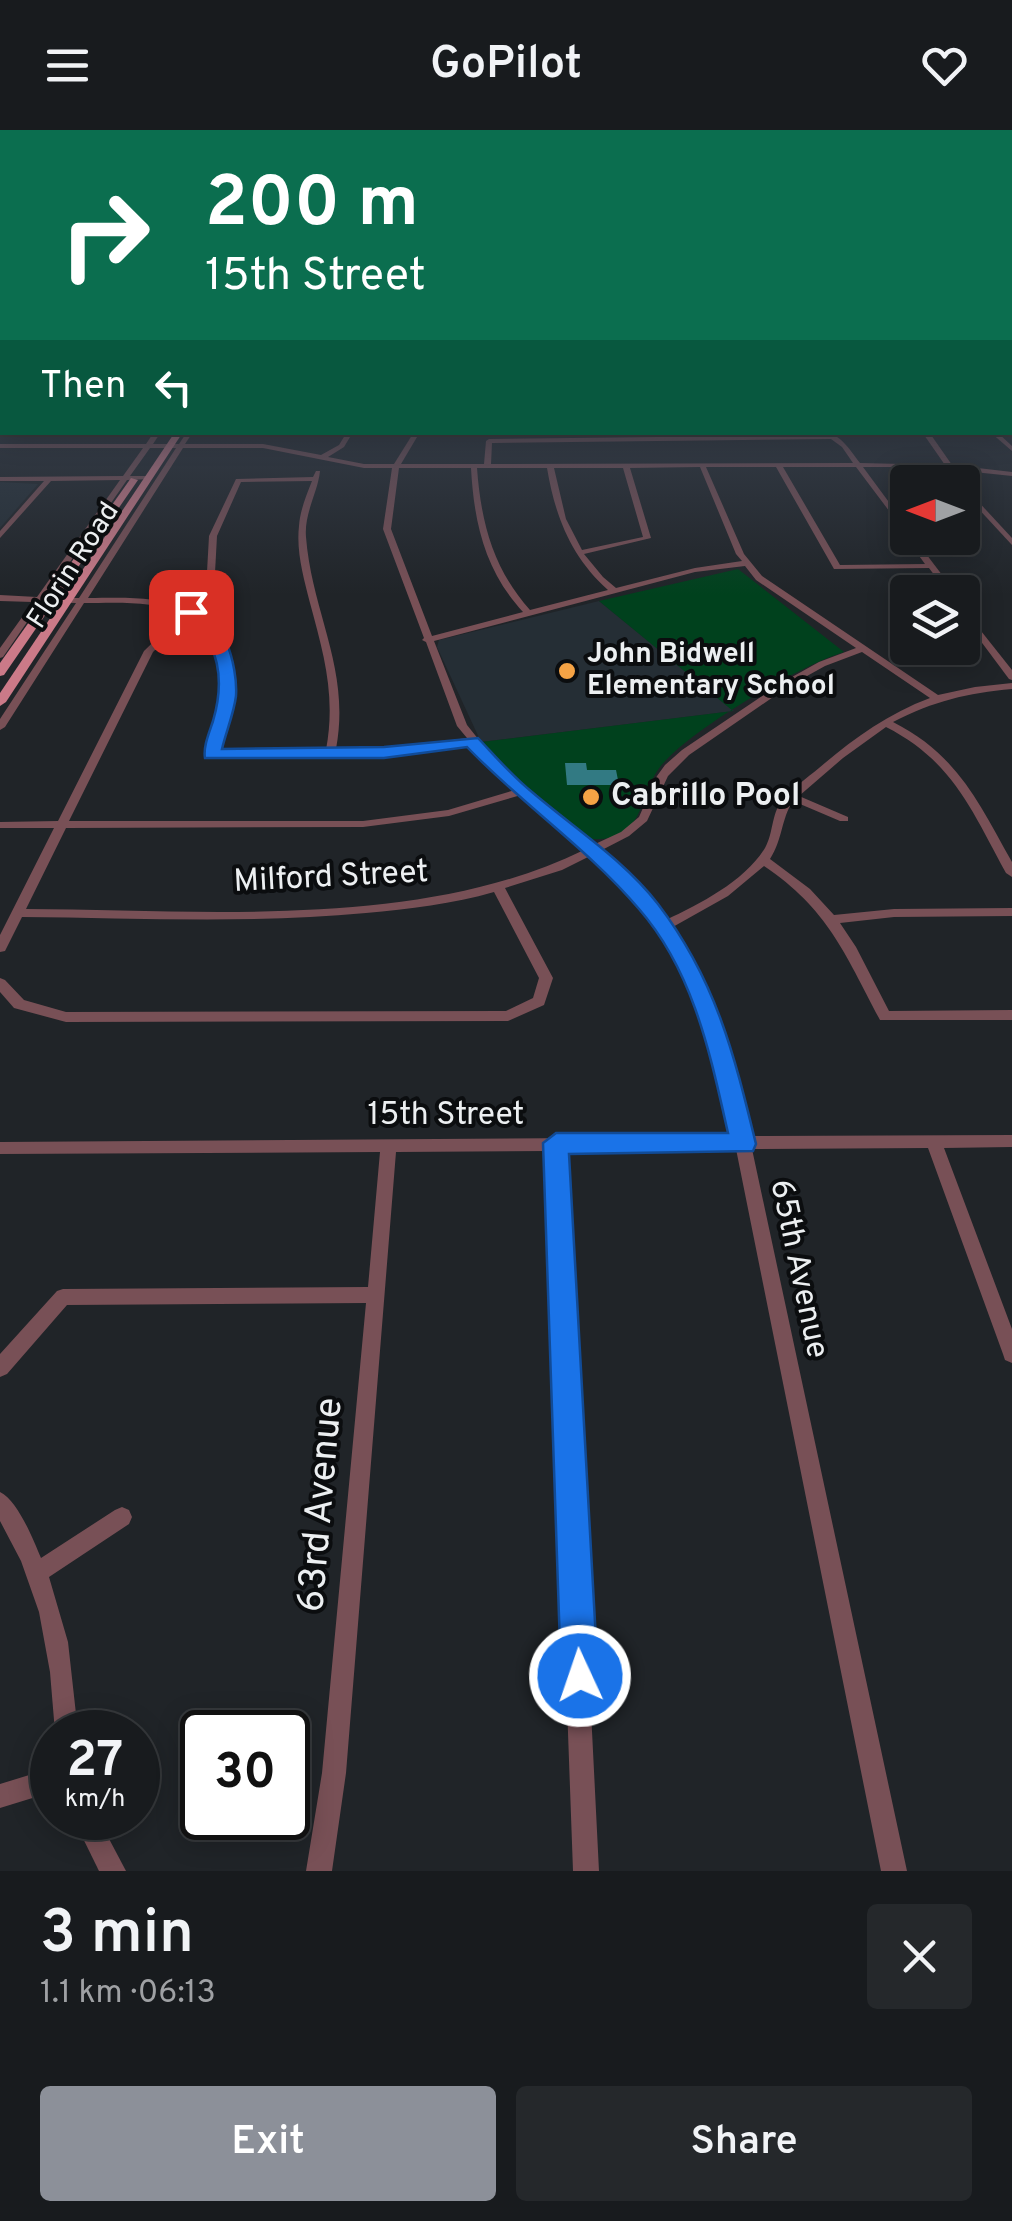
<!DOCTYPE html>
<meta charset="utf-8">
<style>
:root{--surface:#181b1e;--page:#25282b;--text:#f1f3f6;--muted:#9fa1a4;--line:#36393c;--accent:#8c9099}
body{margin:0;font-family:Overpass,sans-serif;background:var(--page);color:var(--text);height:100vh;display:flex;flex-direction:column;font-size:38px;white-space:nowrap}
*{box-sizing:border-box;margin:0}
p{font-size:32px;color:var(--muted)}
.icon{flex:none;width:55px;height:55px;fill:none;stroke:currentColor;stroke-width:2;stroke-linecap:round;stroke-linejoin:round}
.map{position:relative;height:1741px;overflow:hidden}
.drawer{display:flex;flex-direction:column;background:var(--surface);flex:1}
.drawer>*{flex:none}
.top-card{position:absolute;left:0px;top:0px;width:1012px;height:305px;box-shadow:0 5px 25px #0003,0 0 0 2px var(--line);background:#0b6e4f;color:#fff;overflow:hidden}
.needle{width:65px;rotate:270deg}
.fabs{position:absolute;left:890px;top:335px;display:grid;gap:20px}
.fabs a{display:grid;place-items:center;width:90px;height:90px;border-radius:10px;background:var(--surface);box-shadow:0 5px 25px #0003,0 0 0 2px var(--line);font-size:50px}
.speed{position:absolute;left:30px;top:1580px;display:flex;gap:20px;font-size:50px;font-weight:700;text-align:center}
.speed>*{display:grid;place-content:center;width:130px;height:130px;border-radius:50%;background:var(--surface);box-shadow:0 5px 25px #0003,0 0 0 2px var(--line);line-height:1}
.speed small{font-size:25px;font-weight:400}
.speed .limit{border:5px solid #111;border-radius:15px;background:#fff;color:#111}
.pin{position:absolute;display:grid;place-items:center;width:85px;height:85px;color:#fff;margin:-42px;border-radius:20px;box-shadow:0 5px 15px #0006}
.me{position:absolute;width:110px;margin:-55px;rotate:357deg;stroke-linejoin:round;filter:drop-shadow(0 0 8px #0008)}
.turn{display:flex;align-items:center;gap:35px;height:210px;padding:0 40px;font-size:45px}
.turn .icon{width:130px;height:130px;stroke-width:2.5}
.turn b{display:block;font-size:70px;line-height:85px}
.then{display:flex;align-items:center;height:95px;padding:0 40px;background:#0003;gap:20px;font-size:38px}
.round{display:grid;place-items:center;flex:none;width:105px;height:105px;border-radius:10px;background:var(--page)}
.summary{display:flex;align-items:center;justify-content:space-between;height:170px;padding:0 40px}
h1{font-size:60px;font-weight:600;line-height:75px}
.cta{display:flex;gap:20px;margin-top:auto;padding:20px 40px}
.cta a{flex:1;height:115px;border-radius:10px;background:var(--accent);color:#fff;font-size:40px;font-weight:600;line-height:115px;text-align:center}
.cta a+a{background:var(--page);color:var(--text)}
header{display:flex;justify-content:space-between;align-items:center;height:130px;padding:0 40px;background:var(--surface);font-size:45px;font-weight:600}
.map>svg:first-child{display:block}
</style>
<header><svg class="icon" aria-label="menu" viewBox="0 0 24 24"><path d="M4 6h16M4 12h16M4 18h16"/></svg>GoPilot<svg class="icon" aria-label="heart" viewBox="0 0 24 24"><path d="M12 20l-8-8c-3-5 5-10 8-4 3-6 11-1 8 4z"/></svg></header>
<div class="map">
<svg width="1012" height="1741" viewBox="0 0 1012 1741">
<rect width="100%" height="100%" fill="#202428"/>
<!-- built -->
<g fill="#252e35">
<path d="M0,352L38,354L0,398Z"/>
<path d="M599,471L734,581L481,612L437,517L439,510Z"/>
</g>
<!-- green -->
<path fill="#00411d" d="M738,439L844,522C799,536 689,600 660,637C638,666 646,712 591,709L509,642L481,612L733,581L599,471Z"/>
<!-- water -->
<path fill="#327a83" d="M565,633H586L587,640H616L619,655H567Z"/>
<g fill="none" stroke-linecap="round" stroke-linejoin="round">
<!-- minor -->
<g fill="#785056" fill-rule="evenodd">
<path d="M1010,224L1012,225V230L1010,229Z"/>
<path d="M0,232L2,233V235L0,236Z"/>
<rect x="1010" y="250" width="2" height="4"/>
<rect x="0" y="251" width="2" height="4"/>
<rect x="0" y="272" width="2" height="4"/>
<path d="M154,302H161L153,314H179L187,302H193L185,314H263L321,325L339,315L347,302H353L344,317L328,327L364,334H394L414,302H420L401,334H484L486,311L489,309L826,305L824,302C841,304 850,320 860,333L945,335L922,302H929L952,335L1012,342V346L955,340L957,343L954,345L948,339L930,337H863L908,398V406L856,337H783L840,435L925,434L906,408H914L955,462H947L929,438L834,439L776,337H706L744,424L762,446L938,565L975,557L1012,553V559C967,563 934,571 893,592C958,625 978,672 1012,732V747L1006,743C972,681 953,631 886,597L843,628L799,666L848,687V691H840L793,671C781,689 783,709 770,729L810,759L834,785L894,779L1012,778V786L894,787L840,793L856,817L889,881L1012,880V890H880C845,824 828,779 764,736L728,766L671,798L696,838L722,896L749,1006L1012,1005V1017L944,1018L1012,1199V1233L1005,1230L1003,1224L928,1018L752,1019L907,1741H881L736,1019L563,1021L599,1741H573L547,1021L396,1022L346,1643L332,1741H306L322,1643L366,1173L67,1175L7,1244L0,1247V1224L57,1161L63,1159L368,1157L380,1022L0,1024V1012L734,1007C725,970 720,930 707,894C683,828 644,772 590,726L562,740L505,758L553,848L544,875L508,891L66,892L14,878L0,862V848L5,850L24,870L66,882L506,881L533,868L539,848L494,762C453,774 409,779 366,783C252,794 136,788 22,787L5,821L0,822V805L54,698H0V692L58,691L144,521L182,484C154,470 115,473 84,473L5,597L0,600V589L76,473L41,472L3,527L0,528V518L33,472L0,471V465L37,467L120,350L51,351L0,408V401L44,351H0V347L123,346L143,318H0V314H146ZM831,309L842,317L853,333L491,334L492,313ZM150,318H176L79,468H45L127,350L151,349L149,346H130ZM183,318H263L364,338H392L383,399L424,508L422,510L426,512L457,596L467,608L383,619H336C351,539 312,484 306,407C304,383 318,362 320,341H316L313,347L236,349L209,406L206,460L186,480C158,465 119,468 88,468ZM700,337L736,424L742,431L695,438L616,458L603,447L584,424L651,408L630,338ZM399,338H471C474,393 485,441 523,482L432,506L391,399ZM477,338H547C555,386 571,427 608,460L530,480C493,439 481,392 477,338ZM554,338H623L643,407L582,420L566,389ZM312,351C306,366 300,381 299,396C296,422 304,449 310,473C324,525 336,566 326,620L217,621C228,573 247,511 193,483L214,461L217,406L241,352ZM745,436L756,450L856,518L819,532L783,552L682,620L665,635L657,646L639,687L621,702L593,715L499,635L467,595L434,511L695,442ZM188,487C239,514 216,580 206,624L207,626L383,625L471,614L491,639L515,660L448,680L363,691H69L153,522ZM862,522L930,568C887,584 853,609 819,638C807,648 794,657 784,668C771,682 774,702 765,718C745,751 700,774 666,790L618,737L600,721L629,706L647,691L668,646L689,625L789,556L825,536ZM521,665L584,720C421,800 203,780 26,779L66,698L363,697L449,686Z"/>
<path d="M990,302H997L1012,316V321Z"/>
<path d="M962,354L1012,408V415L962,361Z"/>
<path d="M962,477L1012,540V550L1009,549L962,486Z"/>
<path d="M0,1362C18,1371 33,1409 41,1428L115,1380L122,1377L129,1380L132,1387L129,1394L49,1447L68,1512L78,1602H55L50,1542L39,1482L21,1431L0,1391Z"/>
<path d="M52,1638V1662L0,1678V1654Z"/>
<path d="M73,1688H98L126,1741H99Z"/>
</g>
<!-- major -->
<g fill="#cb7a88" fill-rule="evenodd">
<path d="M175,302H183L6,572L0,576V563Z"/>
<path d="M131,348L138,350L4,545L0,546V533Z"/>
</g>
</g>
<!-- sky -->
<linearGradient id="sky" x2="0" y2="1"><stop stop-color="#121416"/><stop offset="0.48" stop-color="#3c4553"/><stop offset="1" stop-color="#3c4553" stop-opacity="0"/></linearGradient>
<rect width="1012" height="465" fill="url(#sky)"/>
<!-- route -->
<path fill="#1a73e8" stroke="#114b97" stroke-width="2.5" d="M186,479C223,476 238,537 236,566C234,583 226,602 222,619L384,617L478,608C495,626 512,646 532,662C574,698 624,730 658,774C716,850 734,924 756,1014L753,1021L569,1024L598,1546L593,1559L580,1565L566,1559L561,1546L543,1013L556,1003H728C710,924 694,842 639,779C588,719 522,674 467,617L384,628H205C203,617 209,603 213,591C225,550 220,513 186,485Z"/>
<!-- markers -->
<g fill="#f5a345" stroke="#0b0d0f" stroke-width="4">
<circle cx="567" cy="541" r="10"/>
<circle cx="591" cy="667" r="10"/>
</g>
<g text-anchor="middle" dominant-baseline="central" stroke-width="8" stroke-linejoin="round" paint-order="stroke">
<!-- far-street labels -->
<g font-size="28" fill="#eceff1" stroke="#0b0d0f">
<text transform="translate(74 436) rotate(-57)">Florin Road</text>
</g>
<!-- far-poi labels -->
<g font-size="28" font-weight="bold" fill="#eceff1" stroke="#0b0d0f" text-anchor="start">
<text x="587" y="525">John Bidwell<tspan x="587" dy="32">Elementary School</tspan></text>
</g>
<!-- poi labels -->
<g font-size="32" font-weight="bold" fill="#eceff1" stroke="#0b0d0f" text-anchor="start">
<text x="611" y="667">Cabrillo Pool</text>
</g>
<!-- street labels -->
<g font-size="32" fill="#eceff1" stroke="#0b0d0f">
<text transform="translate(331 748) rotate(-3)">Milford Street</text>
<text x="446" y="986">15th Street</text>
<text transform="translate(798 1139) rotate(78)">65th Avenue</text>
</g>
<!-- near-street labels -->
<g font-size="38" fill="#eceff1" stroke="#0b0d0f">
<text transform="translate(322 1375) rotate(-85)">63rd Avenue</text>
</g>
</g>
</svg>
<div class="fabs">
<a><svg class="needle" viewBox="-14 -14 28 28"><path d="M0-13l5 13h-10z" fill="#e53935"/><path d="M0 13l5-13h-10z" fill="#9fa1a4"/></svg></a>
<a><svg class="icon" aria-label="layers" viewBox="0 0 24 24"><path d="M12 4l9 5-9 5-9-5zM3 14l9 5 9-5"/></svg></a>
</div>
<div class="speed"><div>27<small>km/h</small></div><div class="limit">30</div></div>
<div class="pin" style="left:191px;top:482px;background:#d93025"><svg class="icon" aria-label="arrive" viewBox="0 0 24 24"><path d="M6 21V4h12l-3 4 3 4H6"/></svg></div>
<svg class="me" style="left:580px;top:1546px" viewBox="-20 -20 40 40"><circle r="17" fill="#1a73e8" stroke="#fff" stroke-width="3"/><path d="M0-11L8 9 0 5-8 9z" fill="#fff"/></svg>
<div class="top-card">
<div class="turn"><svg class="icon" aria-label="right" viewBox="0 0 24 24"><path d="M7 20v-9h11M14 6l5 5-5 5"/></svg><div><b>200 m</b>15th Street</div></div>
<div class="then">Then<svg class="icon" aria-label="left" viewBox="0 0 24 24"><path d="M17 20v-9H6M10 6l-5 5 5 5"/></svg></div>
</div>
</div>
<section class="drawer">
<div class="summary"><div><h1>3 min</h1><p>1.1 km · 06:13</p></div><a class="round"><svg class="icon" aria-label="close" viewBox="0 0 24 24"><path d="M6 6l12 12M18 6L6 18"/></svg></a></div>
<div class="cta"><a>Exit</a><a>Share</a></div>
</section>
